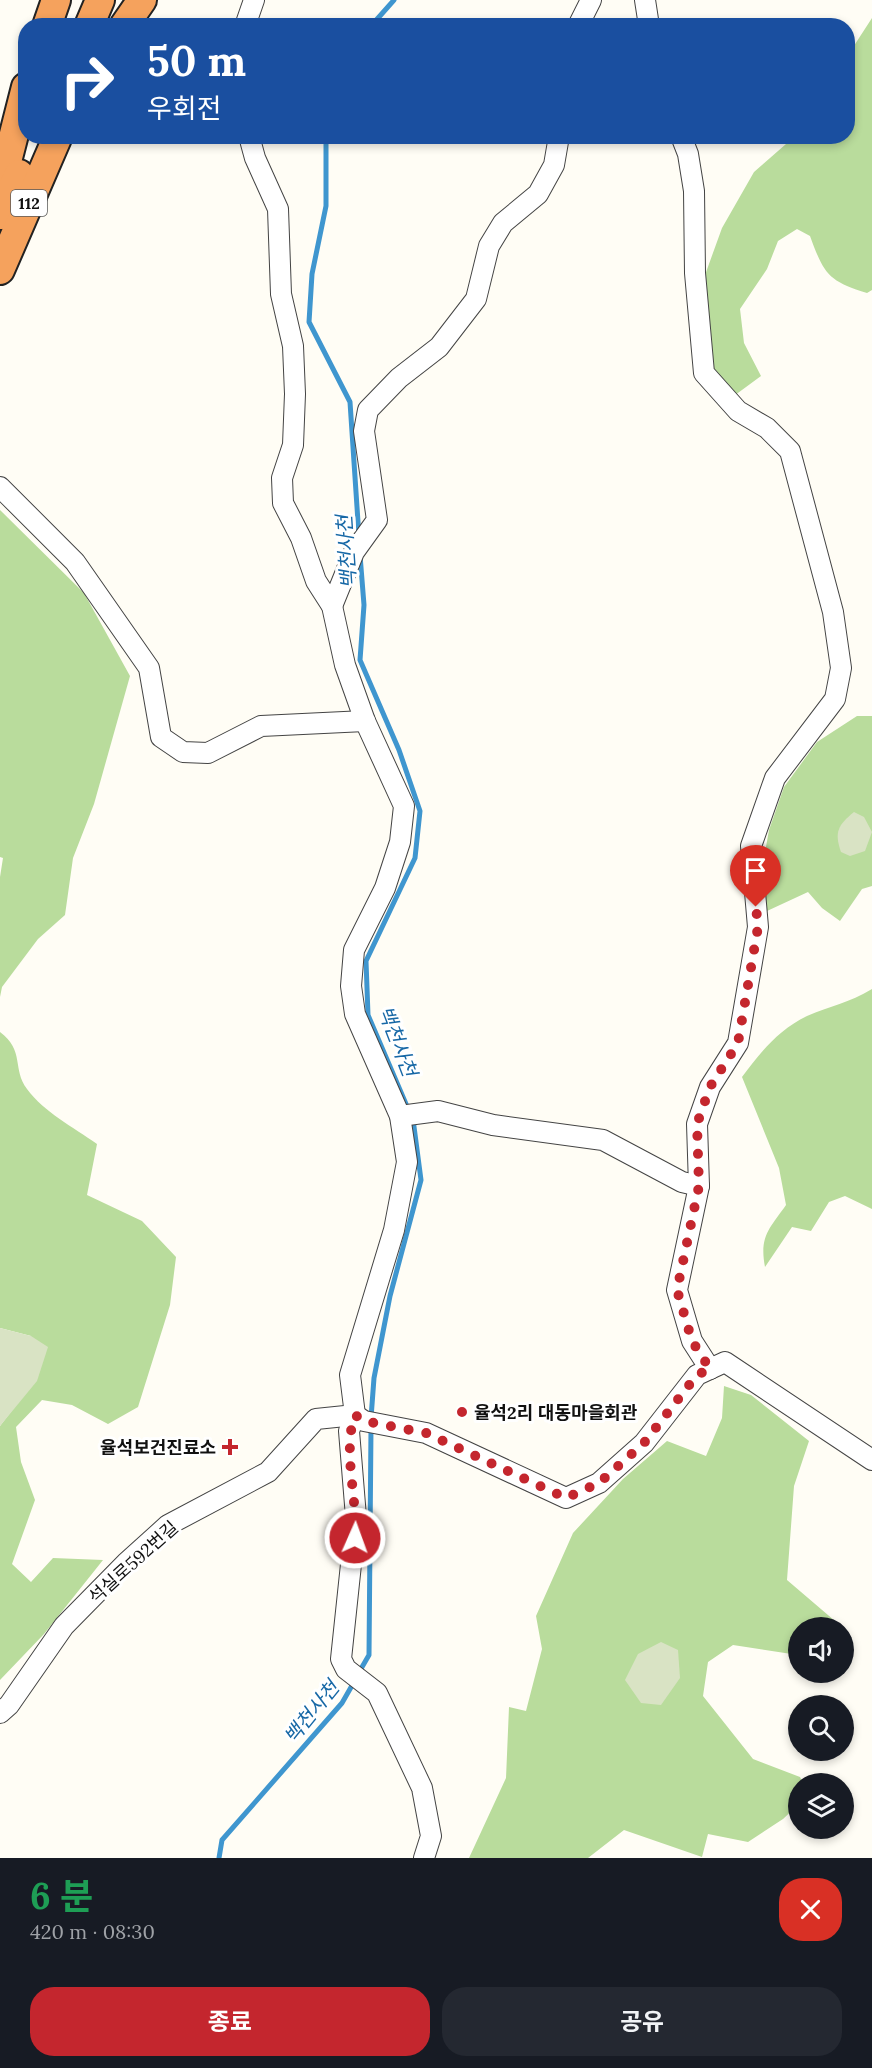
<!DOCTYPE html>
<html lang="ko">
<meta charset="utf-8">
<style>
:root{--surface:#171b24;--page:#242831;--text:#f1f3f6;--muted:#9ea1a6;--accent:#c4262e}
body{margin:0;font-family:Lora,"Noto Sans KR",serif;background:var(--page);color:var(--text);height:100vh;display:flex;flex-direction:column;font-size:22px;white-space:nowrap}
*{box-sizing:border-box;margin:0}
p{font-size:20px;color:var(--muted)}
.icon{flex:none;width:33px;height:33px;fill:none;stroke:currentColor;stroke-width:2;stroke-linecap:round;stroke-linejoin:round}
.map{position:relative;height:1858px;overflow:hidden}
.side{display:flex;flex-direction:column;background:var(--surface);flex:1}
.side>*{flex:none}
.banner{position:absolute;left:18px;top:18px;width:837px;height:126px;border-radius:24px;box-shadow:0 3px 9px #0003;background:#1a4fa0;color:#fff;overflow:hidden}
.controls{position:absolute;left:788px;top:1617px;display:grid;gap:12px}
.controls a{display:grid;place-items:center;width:66px;height:66px;border-radius:50%;background:var(--surface);box-shadow:0 3px 9px #0003;font-size:30px}
.pin{position:absolute;display:grid;place-items:center;width:51px;height:51px;color:#fff;margin:-62px -26px;border-radius:50% 50% 50% 0;rotate:-45deg;box-shadow:0 0 6px #0007}
.pin .icon{rotate:45deg}
.me{position:absolute;width:66px;margin:-33px;rotate:2deg;stroke-linejoin:round;filter:drop-shadow(0 0 4px #0008)}
.turn{display:flex;align-items:center;gap:21px;height:126px;padding:0 30px;font-size:27px}
.turn .icon{width:78px;height:78px;stroke-width:2.5}
.turn b{display:block;font-size:42px;line-height:51px}
.round{display:grid;place-items:center;flex:none;width:63px;height:63px;border-radius:24px;background:var(--page)}
.head{display:flex;align-items:center;justify-content:space-between;height:102px;padding:0 30px}
h1{font-size:36px;font-weight:700;line-height:45px;color:#1e9e55}
.cta{display:flex;gap:12px;margin-top:auto;padding:12px 30px}
.cta a{flex:1;height:69px;border-radius:24px;background:var(--accent);color:#fff;font-size:24px;font-weight:700;line-height:69px;text-align:center}
.cta a+a{background:var(--page);color:var(--text)}
.map>svg:first-child{display:block}
</style>
<div class="map">
<svg width="872" height="1858" viewBox="0 0 872 1858">
<rect width="100%" height="100%" fill="#fffdf5"/>
<!-- forest -->
<g fill="#b9dc9c">
<path d="M872,18V290L867,293C828,281 824,274 810,236L797,229L778,241L767,269L740,309L744,343L761,376L727,401L714,380L700,332L705,275L722,228L754,172L794,137L848,136V55Z"/>
<path d="M0,510L84,593L130,676L94,804L73,858L65,915L38,939L2,987L0,997V877L3,858L0,857Z"/>
<path d="M857,716H872V886L862,889L840,921L822,908L808,892L767,911L762,869L769,830L784,787L817,742Z"/>
<path d="M872,989V1209L845,1196L829,1202L811,1231L792,1227L765,1267C759,1236 770,1228 786,1205L779,1168L742,1077C761,1052 778,1030 807,1016C830,1006 849,1003 872,989Z"/>
<path d="M0,1032C25,1051 12,1069 27,1089C44,1112 73,1127 97,1144L87,1195L142,1221L176,1257L170,1305L138,1407L108,1424L72,1405L42,1400L16,1427L21,1462L35,1500L12,1564L31,1582L53,1558L103,1560L44,1634L0,1680V1426L16,1405L31,1336L0,1328Z"/>
<path d="M724,1386L751,1395L809,1441L794,1486L787,1580L842,1627L798,1628V1655L733,1645L708,1662L703,1696L753,1759L800,1777L803,1783L798,1784V1805L783,1819L748,1842L708,1834L702,1857L624,1830L588,1858H469L506,1778L509,1707L526,1711L542,1649L536,1616L573,1533L623,1479L667,1441L706,1456L722,1418Z"/>
</g>
<!-- cemetery -->
<g fill="#d9e3c4">
<path d="M854,812L864,817L872,832L865,851L850,856L841,852C834,832 838,825 854,812Z"/>
<path d="M0,1328L31,1336L48,1347L37,1381L0,1426Z"/>
<path d="M661,1642L678,1650L680,1678L661,1705L641,1703L625,1680L638,1654Z"/>
</g>
<g fill="none" stroke-linecap="round" stroke-linejoin="round">
<!-- stream -->
<g stroke="#3f96cf" stroke-width="5">
<path d="M371,26L394,0"/>
<path d="M326,136V206L312,274L309,322L350,402L359,537"/>
<path d="M360,555L364,605L360,660L399,750L420,811L415,858L366,961L368,1015L409,1111"/>
<path d="M371,1418L374,1378L390,1296L421,1180L413,1119"/>
<path d="M358,1674L369,1655L371,1428"/>
<path d="M219,1858L222,1840L342,1703L354,1682"/>
</g>
<defs>
<g id="minor">
<path d="M645,0L649,26"/>
<path d="M245,26L254,0"/>
<path d="M578,26L591,0"/>
<path d="M249,136L255,158L278,209L281,294L293,346L295,394L293,445L282,478L283,503L301,538L316,581L332,606L345,665L365,721L404,806L400,842L385,888L354,950L351,986L355,1014L400,1116L407,1162L394,1230L350,1375L355,1415L349,1431L356,1517L341,1659L346,1669L377,1693L422,1788L431,1836L424,1858"/>
<path d="M681,136L688,154L694,191L695,273L704,373L738,411L767,428L790,451L833,612L841,668L835,699L775,778L751,846L758,927L738,1043L710,1087L697,1124L699,1186L677,1290L692,1341L710,1369"/>
<path d="M0,487L75,562L149,668L161,737L183,752L208,753L261,726L365,721"/>
<path d="M332,606L354,552L377,520L364,431L368,410L399,378L439,347L476,299L489,246L503,223L538,194L554,165L559,136"/>
<path d="M400,1116L438,1111L493,1125L603,1140L682,1182L699,1186"/>
<path d="M355,1415L364,1421L426,1433L566,1498L599,1483L644,1443L697,1375L725,1362L872,1460"/>
<path d="M0,1713L9,1705L64,1626L126,1563L168,1525L268,1472L316,1419L355,1415"/>
</g>
<g id="highway">
<path d="M47,26L56,0"/>
<path d="M89,26L100,0"/>
<path d="M124,26L142,0"/>
<path d="M0,189L26,87"/>
<path d="M0,215L19,174"/>
<path d="M0,270L58,136"/>
</g>
</defs>
<!-- minor casing -->
<use href="#minor" stroke="#444" stroke-width="22"/>
<!-- highway casing -->
<use href="#highway" stroke="#222" stroke-width="32"/>
<!-- minor -->
<use href="#minor" stroke="#fff" stroke-width="20"/>
<!-- highway -->
<use href="#highway" stroke="#f5a25d" stroke-width="28"/>
</g>
<g fill="none" stroke-linecap="round" stroke-linejoin="round">
<!-- route -->
<path stroke="#c4262e" stroke-width="10" stroke-dasharray="0 18" d="M355,1538C358,1499 342,1450 355,1415L364,1421L426,1433L566,1498L599,1483L644,1443L697,1375L710,1369L692,1341L677,1290L699,1186L697,1124L710,1087L738,1043L758,927L756,907"/>
</g>
<!-- markers -->
<g fill="#c4262e" stroke="#fff" stroke-width="2">
<circle cx="462" cy="1412" r="6"/>
<path d="M227 1438h6v6h6v6h-6v6h-6v-6h-6v-6h6z"/>
</g>
<g text-anchor="middle" dominant-baseline="central" stroke-width="6" stroke-linejoin="round" paint-order="stroke">
<!-- shield labels -->
<rect fill="#fff" stroke="#585858" stroke-width="1.5" x="11" y="190" width="36" height="26" rx="4.5"/>
<g font-size="16" font-weight="bold" fill="#111">
<text x="29" y="203">112</text>
</g>
<!-- poi labels -->
<g font-size="18" font-weight="bold" fill="#111" stroke="#fff" text-anchor="start">
<text x="474" y="1412">율석2리 대동마을회관</text>
<text x="216" y="1447" text-anchor="end">율석보건진료소</text>
</g>
<!-- street labels -->
<g font-size="18" fill="#111" stroke="#fff">
<text transform="translate(133 1562) rotate(-42)">석실로592번길</text>
</g>
<!-- water labels -->
<g font-size="20" font-style="italic" fill="#1768a6" stroke="#fff">
<text transform="translate(346 552) rotate(-94)">백천사천</text>
<text transform="translate(398 1041) rotate(69)">백천사천</text>
<text transform="translate(311 1712) rotate(-51)">백천사천</text>
</g>
</g>
</svg>
<div class="controls">
<a><svg class="icon" aria-label="sound" viewBox="0 0 24 24"><path d="M4 9h4l5-4v14l-5-4H4zM17 9q2 3 0 6"/></svg></a>
<a><svg class="icon" aria-label="search" viewBox="0 0 24 24"><circle cx="10" cy="10" r="6"/><path d="M15 15l6 6"/></svg></a>
<a><svg class="icon" aria-label="layers" viewBox="0 0 24 24"><path d="M12 4l9 5-9 5-9-5zM3 14l9 5 9-5"/></svg></a>
</div>
<div class="pin" style="left:756px;top:907px;background:#d93025"><svg class="icon" aria-label="arrive" viewBox="0 0 24 24"><path d="M6 21V4h12l-3 4 3 4H6"/></svg></div>
<svg class="me" style="left:355px;top:1538px" viewBox="-20 -20 40 40"><circle r="17" fill="#c4262e" stroke="#fff" stroke-width="3"/><path d="M0-11L8 9 0 5-8 9z" fill="#fff"/></svg>
<div class="banner">
<div class="turn"><svg class="icon" aria-label="right" viewBox="0 0 24 24"><path d="M7 20v-9h11M14 6l5 5-5 5"/></svg><div><b>50 m</b>우회전</div></div>
</div>
</div>
<section class="side">
<div class="head"><div><h1>6 분</h1><p>420 m · 08:30</p></div><a class="round" style="background:#d93025;color:#fff"><svg class="icon" aria-label="close" viewBox="0 0 24 24"><path d="M6 6l12 12M18 6L6 18"/></svg></a></div>
<div class="cta"><a>종료</a><a>공유</a></div>
</section>
